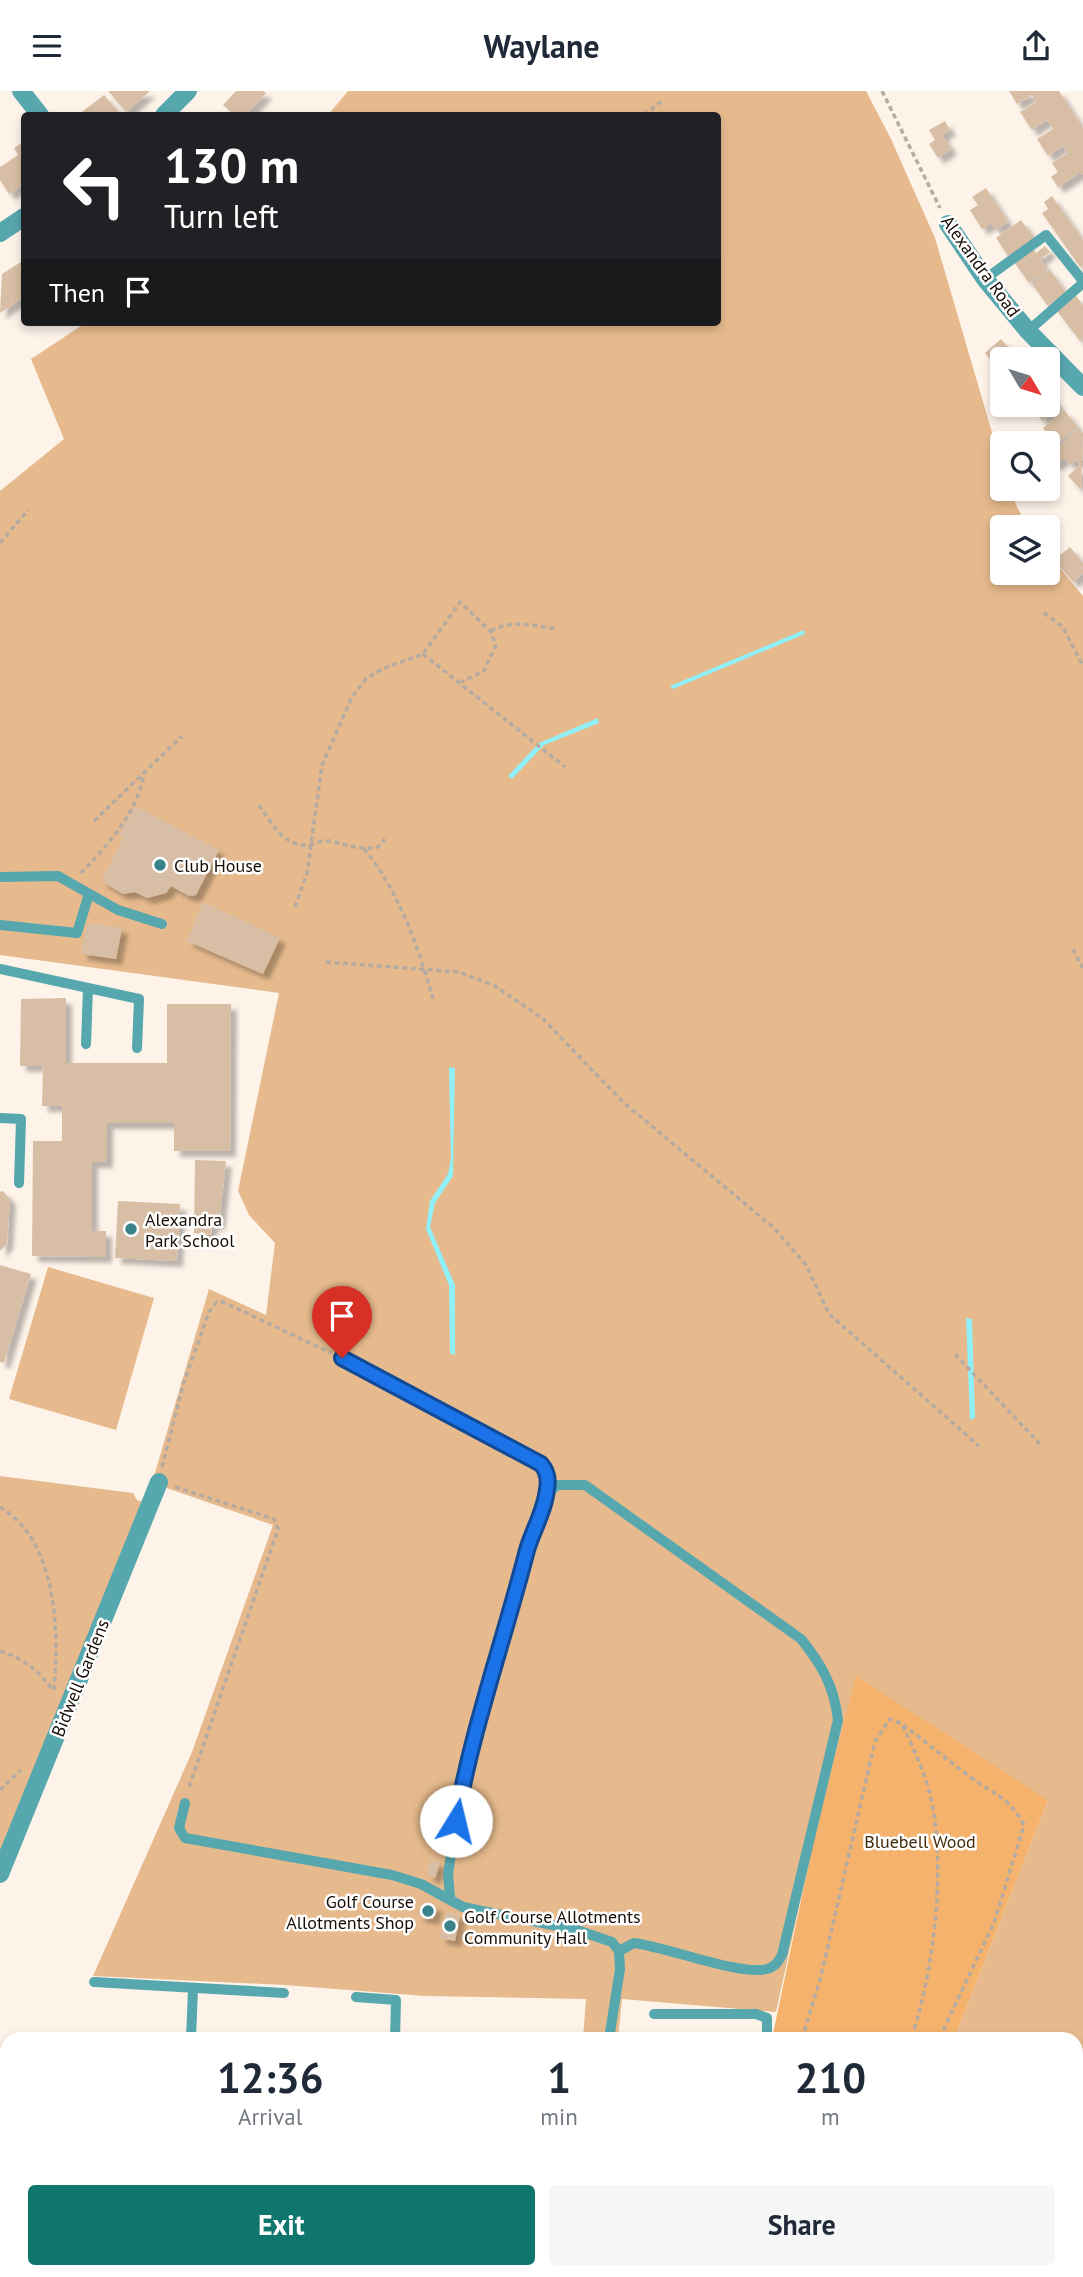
<!DOCTYPE html>
<style>
:root{--surface:#fff;--page:#f6f6f7;--text:#1f2937;--muted:#747a83;--accent:#0f766e}
body{margin:0;font-family:"PT Sans",sans-serif;background:var(--page);color:var(--text);height:100vh;display:flex;flex-direction:column;font-size:26px;white-space:nowrap}
*{box-sizing:border-box;margin:0}
p{font-size:23px;color:var(--muted)}
.icon{flex:none;width:38px;height:38px;fill:none;stroke:currentColor;stroke-width:2;stroke-linecap:round;stroke-linejoin:round}
.map{position:relative;flex:1;overflow:hidden}
.side{position:absolute;left:0px;top:1941px;width:1083px;height:247px;display:flex;flex-direction:column;background:var(--surface);border-radius:21px 21px 0 0;box-shadow:0 4px 10px #0003}
.side>*{flex:none}
.guide{position:absolute;left:21px;top:21px;width:700px;height:214px;border-radius:7px;box-shadow:0 4px 10px #0003;background:#202124;color:#fff;overflow:hidden}
.needle{width:46px;rotate:128deg}
.fabs{position:absolute;left:990px;top:256px;display:grid;gap:14px}
.fabs a{display:grid;place-items:center;width:70px;height:70px;border-radius:7px;background:var(--surface);box-shadow:0 4px 10px #0003;font-size:35px}
.pin{position:absolute;display:grid;place-items:center;width:60px;height:60px;color:#fff;margin:-72px -30px;border-radius:50% 50% 50% 0;rotate:-45deg;box-shadow:0 0 7px #0007}
.pin .icon{rotate:45deg}
.me{position:absolute;width:77px;margin:-38px;rotate:9deg;stroke-linejoin:round;filter:drop-shadow(0 0 5px #0008)}
.turn{display:flex;align-items:center;gap:24px;height:147px;padding:0 28px;font-size:32px}
.turn .icon{width:91px;height:91px;stroke-width:2.5}
.turn b{display:block;font-size:49px;line-height:60px}
.then{display:flex;align-items:center;height:66px;padding:0 28px;background:#0003;gap:14px;font-size:26px}
.eta{display:flex;justify-content:space-evenly;align-items:center;height:119px;text-align:center}
.eta b{font-size:42px;font-weight:700;line-height:49px}
.cta{display:flex;gap:14px;margin-top:auto;padding:14px 28px}
.cta a{flex:1;height:80px;border-radius:7px;background:var(--accent);color:#fff;font-size:28px;font-weight:700;line-height:80px;text-align:center}
.cta a+a{background:var(--page);color:var(--text)}
header{display:flex;justify-content:space-between;align-items:center;height:91px;padding:0 28px;background:var(--surface);font-size:32px;font-weight:700}
.map>svg:first-child{display:block}
</style>
<header><svg class="icon" aria-label="menu" viewBox="0 0 24 24"><path d="M4 6h16M4 12h16M4 18h16"/></svg>Waylane<svg class="icon" aria-label="share" viewBox="0 0 24 24"><path d="M12 15V3M7 8l5-5 5 5M5 13v7h14v-7"/></svg></header>
<div class="map">
<svg width="1083" height="2186" viewBox="0 0 1083 2186">
<defs>
<filter id="shadow"><feDropShadow dx="6" dy="6" stdDeviation="2" flood-color="#0004"/></filter>
</defs>
<rect width="100%" height="100%" fill="#fef3e9"/>
<!-- green -->
<g fill="#e6ba8d">
<path d="M348,0H866L891,48L935,147L1003,379V397H1008L1027,436H1003V481H1048V463L1083,505V2186H864L866,2180H1076V1948H954L1048,1709L813,1752L776,1921L622,1908L618,1948H583L586,1908L425,1905L284,1894L93,1885L192,1661L273,1434L152,1392L209,1198L266,1224L275,1152L249,1124L238,1100L279,902L0,864V400L64,348L31,268L87,231H718V24H328Z"/>
<path d="M48,1176L154,1207L116,1339L9,1308Z"/>
<path d="M0,1385L133,1402L137,1409L150,1413L0,1783Z"/>
</g>
<!-- forest -->
<g fill="#f4b26c">
<path d="M856,1585L1048,1709L954,1948H772L813,1752Z"/>
<path d="M737,2180H866V2181L864,2186H736Z"/>
</g>
<!-- water -->
<g fill="#8ff0fa">
<path d="M804,539L805,543L673,598L670,595Z"/>
<path d="M598,627L599,632L544,654L512,688L508,685L539,652Z"/>
<path d="M449,976L455,977L453,1085L435,1112L430,1136L455,1194V1264L450,1262L449,1194L426,1138L430,1110L448,1083L451,1068Z"/>
<path d="M966,1227L972,1228L975,1327L970,1329Z"/>
</g>
<!-- building -->
<g fill="#d7bea5" filter="url(#shadow)">
<path d="M108,0H150L126,21Z"/>
<path d="M236,0H263L266,2L246,24H235L223,14Z"/>
<path d="M1009,0H1059L1083,37V84L1081,81L1058,96L1051,86L1058,81L1052,72L1068,62L1063,55L1048,65L1037,48L1053,38L1047,29L1032,39L1020,21L1036,11L1032,4L1017,13Z"/>
<path d="M104,4L121,24H78L87,17Z"/>
<path d="M945,30L950,39L942,44L951,58L938,67L929,53L935,49L929,39Z"/>
<path d="M23,51L24,93L9,103L0,89V76L18,64L14,57Z"/>
<path d="M986,97L1008,131L996,139L991,132L982,138L970,119L978,114L972,106Z"/>
<path d="M1052,105L1083,149V174L1080,176L1042,122L1048,118L1044,111Z"/>
<path d="M1021,129L1034,147L1008,165L996,147Z"/>
<path d="M1045,155L1050,161L1040,168L1048,179L1029,192L1014,171L1033,157L1036,162Z"/>
<path d="M24,169V206L0,222L2,183Z"/>
<path d="M1050,179L1066,202L1048,215L1032,193Z"/>
<path d="M1076,205L1083,214V247L1080,250L1057,220Z"/>
<path d="M1001,248L1019,268H1003V283L985,262Z"/>
<path d="M1048,302L1060,315L1043,330L1029,313H1048Z"/>
<path d="M1064,319L1078,336L1048,361V352H1044L1050,346L1043,337Z"/>
<path d="M1079,337L1083,342L1081,399L1068,385L1080,374L1076,369L1070,374L1064,367L1056,374L1048,366Z"/>
<path d="M1070,456L1083,472V482L1073,491L1054,469Z"/>
<path d="M135,715L219,759L196,804L189,805L171,795L166,802L147,807L135,801L123,803L101,790L123,747L119,744Z"/>
<path d="M203,811L280,847L263,883L187,850Z"/>
<path d="M87,832L122,837L116,868L81,863Z"/>
<path d="M66,907V972H167V913H231L230,1060H174V1032H107V1071H92V1140H106V1166L32,1165L33,1050H62V1015H42L43,975H20L21,908Z"/>
<path d="M195,1069L226,1070L219,1133H212L211,1144L194,1142Z"/>
<path d="M3,1100L10,1108L7,1153L0,1160V1101Z"/>
<path d="M118,1110L180,1113L177,1170L115,1167Z"/>
<path d="M0,1174L31,1183L4,1272L0,1271Z"/>
<path d="M431,1769L440,1771L435,1787L427,1784Z"/>
<path d="M422,1811L437,1815L433,1828L418,1825Z"/>
<path d="M446,1821L460,1823L455,1850L440,1847Z"/>
</g>
<g fill="none" stroke-linecap="round" stroke-linejoin="round">
<!-- path -->
<g stroke="#b5aba1" stroke-width="3.5" stroke-dasharray="5 3.5" stroke-linecap="butt">
<path d="M882,0L940,117"/>
<path d="M644,24L662,10"/>
<path d="M0,452L28,419"/>
<path d="M1044,522L1063,536L1083,575"/>
<path d="M491,540C510,528 537,535 557,538"/>
<path d="M423,563L565,676"/>
<path d="M259,714C271,730 280,751 302,754C311,755 320,749 329,750C348,753 359,760 378,756L385,748"/>
<path d="M94,730L182,645"/>
<path d="M364,758C398,798 419,858 433,908"/>
<path d="M81,782C107,755 138,721 144,682"/>
<path d="M295,816L307,782L322,674L352,606L366,588L382,578L423,563L460,511L490,540L496,554L484,580L461,591"/>
<path d="M1073,858L1083,877"/>
<path d="M326,871L459,881L495,895L542,927L623,1011L774,1137L806,1174L829,1223L979,1355"/>
<path d="M955,1263L1040,1353"/>
<path d="M162,1376L183,1294L209,1221L216,1212L223,1211L331,1262"/>
<path d="M175,1396L274,1428L278,1438L188,1699"/>
<path d="M0,1416C58,1451 59,1540 54,1600"/>
<path d="M0,1560C23,1567 38,1579 53,1599"/>
<path d="M903,1634C927,1652 949,1670 973,1688C996,1705 1009,1706 1024,1734L994,1832L939,1948"/>
<path d="M0,1699L21,1679"/>
<path d="M802,1948L821,1885L875,1650L890,1628L902,1633C912,1655 924,1679 930,1703C947,1772 934,1881 911,1948"/>
<path d="M895,2186L900,2180"/>
</g>
<!-- service -->
<g stroke="#57a7af" stroke-width="10">
<path d="M985,188L1046,144L1083,190"/>
<path d="M1028,240L1083,192"/>
<path d="M0,786L58,785L118,819L162,833"/>
<path d="M0,834L77,842L89,803"/>
<path d="M0,878L139,908L137,957"/>
<path d="M86,953L88,897"/>
<path d="M0,1027L21,1028L19,1092"/>
<path d="M343,1267L541,1373L548,1389L547,1402L531,1444L462,1693L448,1783L450,1806"/>
<path d="M547,1402L558,1394H585L801,1548C822,1574 834,1595 838,1629L782,1864C778,1871 775,1876 767,1878C740,1885 667,1856 634,1852L619,1860"/>
<path d="M185,1712L179,1737L185,1747L392,1784L421,1793L463,1816L577,1839L612,1851L619,1860L620,1878L609,1948"/>
<path d="M94,1891L284,1902"/>
<path d="M356,1906L396,1909L395,1948"/>
<path d="M654,1923H756L767,1927V1948"/>
<path d="M191,1948L193,1898"/>
<path d="M0,2019L6,2169"/>
<path d="M706,2180V2186"/>
</g>
<!-- minor -->
<g stroke="#57a7af" stroke-width="18">
<path d="M21,0L40,24"/>
<path d="M164,24L188,0"/>
<path d="M948,133L985,188L1028,240L1083,296"/>
<path d="M0,142L24,126"/>
<path d="M0,1783L159,1391"/>
<path d="M0,2018L7,2019"/>
<path d="M592,2180V2186"/>
</g>
</g>
<g fill="none" stroke-linecap="round" stroke-linejoin="round">
<defs>
<path id="route" d="M342,1267L541,1373C547,1380 549,1388 547,1398C545,1419 533,1439 527,1459C504,1549 472,1638 456,1730"/>
</defs>
<!-- route casing -->
<use href="#route" stroke="#114b97" stroke-width="18"/>
<!-- route -->
<use href="#route" stroke="#1a73e8" stroke-width="12"/>
</g>
<!-- markers -->
<g fill="#3b838a" stroke="#fff" stroke-width="2.5">
<circle cx="160" cy="774" r="7"/>
<circle cx="131" cy="1138" r="7"/>
<circle cx="428" cy="1820" r="7"/>
<circle cx="450" cy="1835" r="7"/>
</g>
<g text-anchor="middle" dominant-baseline="central" stroke-width="5" stroke-linejoin="round" paint-order="stroke">
<!-- street labels -->
<g font-size="18" fill="#160d05" stroke="#fff">
<text transform="translate(981 175) rotate(54)">Alexandra Road</text>
<text transform="translate(80 1587) rotate(-68)">Bidwell Gardens</text>
</g>
<!-- poi labels -->
<g font-size="18" fill="#160d05" stroke="#fff" text-anchor="start">
<text x="174" y="774">Club House</text>
<text x="145" y="1128">Alexandra<tspan x="145" dy="21">Park School</tspan></text>
<text x="414" y="1810" text-anchor="end">Golf Course<tspan x="414" dy="21">Allotments Shop</tspan></text>
<text x="464" y="1825">Golf Course Allotments<tspan x="464" dy="21">Community Hall</tspan></text>
</g>
<!-- park labels -->
<g font-size="18" fill="#442a0b" stroke="#fff">
<text x="920" y="1750">Bluebell Wood</text>
</g>
</g>
</svg>
<div class="fabs">
<a><svg class="needle" viewBox="-14 -14 28 28"><path d="M0-13l5 13h-10z" fill="#e53935"/><path d="M0 13l5-13h-10z" fill="#747a83"/></svg></a>
<a><svg class="icon" aria-label="search" viewBox="0 0 24 24"><circle cx="10" cy="10" r="6"/><path d="M15 15l6 6"/></svg></a>
<a><svg class="icon" aria-label="layers" viewBox="0 0 24 24"><path d="M12 4l9 5-9 5-9-5zM3 14l9 5 9-5"/></svg></a>
</div>
<div class="pin" style="left:342px;top:1267px;background:#d93025"><svg class="icon" aria-label="arrive" viewBox="0 0 24 24"><path d="M6 21V4h12l-3 4 3 4H6"/></svg></div>
<svg class="me" style="left:456px;top:1730px" viewBox="-20 -20 40 40"><circle r="19" fill="#fff"/><path d="M0-13L10 11 0 6-10 11z" fill="#1a73e8"/></svg>
<div class="guide">
<div class="turn"><svg class="icon" aria-label="left" viewBox="0 0 24 24"><path d="M17 20v-9H6M10 6l-5 5 5 5"/></svg><div><b>130 m</b>Turn left</div></div>
<div class="then">Then<svg class="icon" aria-label="arrive" viewBox="0 0 24 24"><path d="M6 21V4h12l-3 4 3 4H6"/></svg></div>
</div>
<section class="side">
<div class="eta">
<div><b>12:36</b><p>Arrival</p></div>
<div><b>1</b><p>min</p></div>
<div><b>210</b><p>m</p></div>
</div>
<div class="cta"><a>Exit</a><a>Share</a></div>
</section>
</div>
